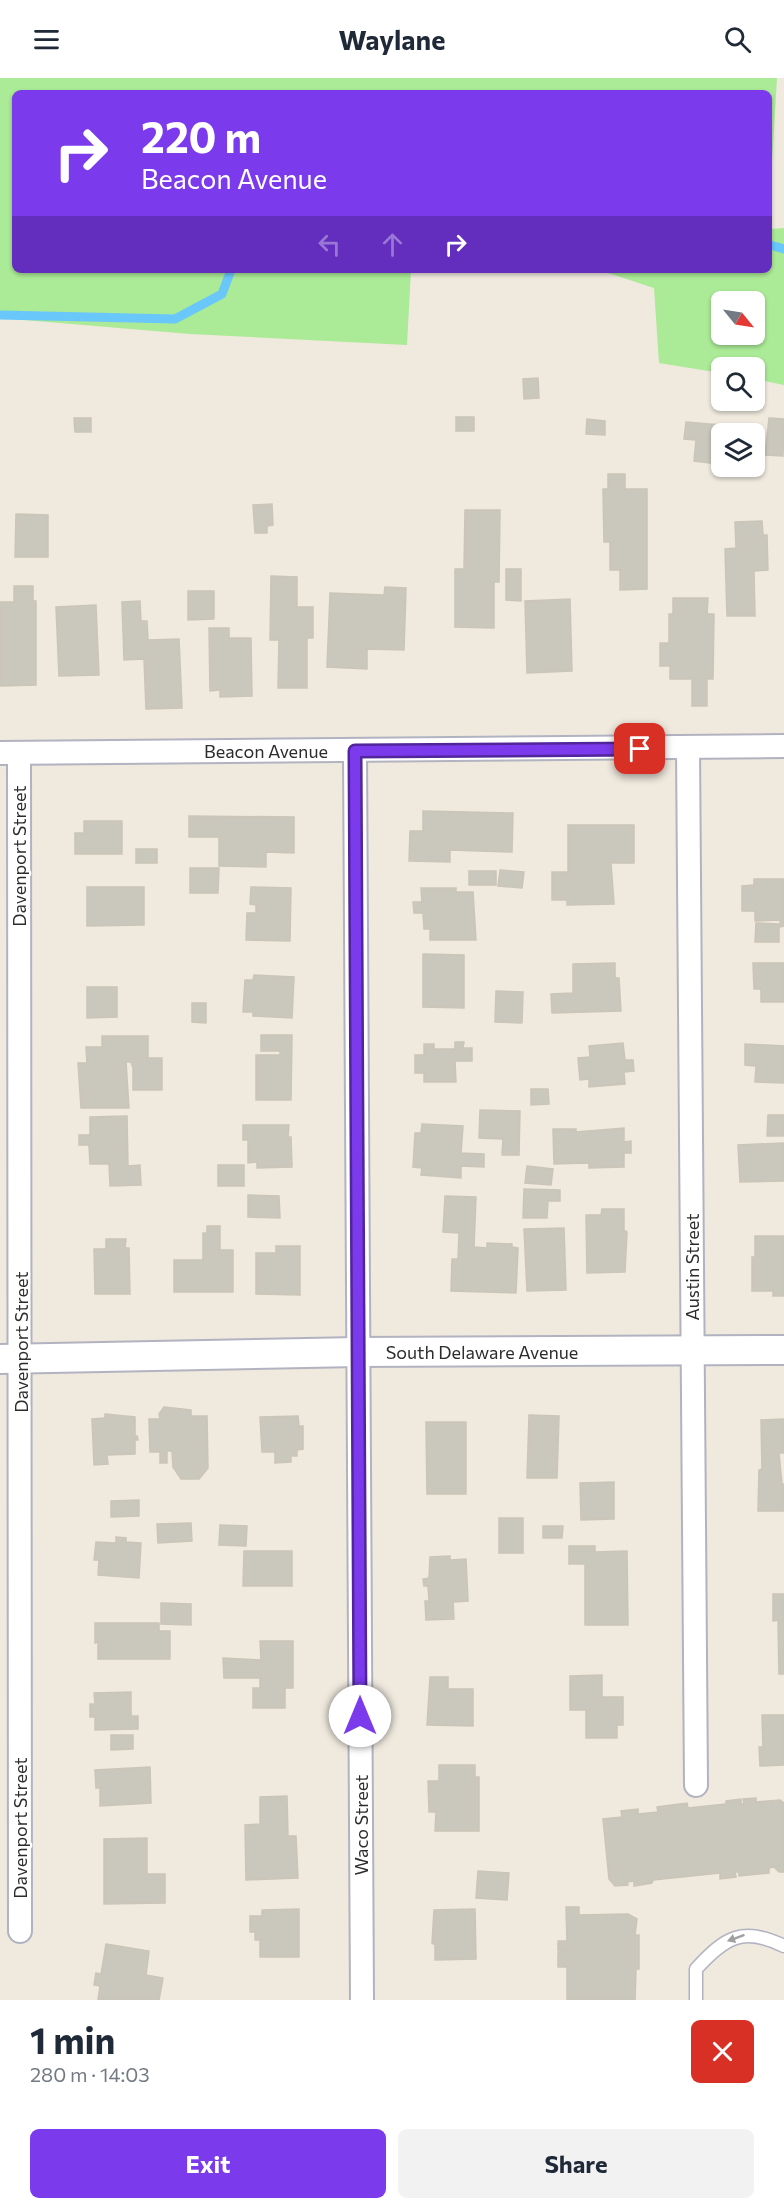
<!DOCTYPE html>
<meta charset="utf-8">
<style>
:root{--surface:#fff;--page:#f2f2f3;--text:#1f2937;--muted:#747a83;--accent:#7c3aed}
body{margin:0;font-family:Commissioner,sans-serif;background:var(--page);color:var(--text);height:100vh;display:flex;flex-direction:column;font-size:22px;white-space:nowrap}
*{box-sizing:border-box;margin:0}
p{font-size:20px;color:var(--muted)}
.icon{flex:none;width:33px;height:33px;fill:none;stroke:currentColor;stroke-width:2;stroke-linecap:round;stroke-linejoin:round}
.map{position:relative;height:1922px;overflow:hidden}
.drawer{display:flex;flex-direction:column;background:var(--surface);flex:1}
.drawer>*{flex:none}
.banner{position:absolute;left:12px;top:12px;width:760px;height:183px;border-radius:9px;box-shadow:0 2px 4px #0004;background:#7c3aed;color:#fff;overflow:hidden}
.needle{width:39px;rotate:120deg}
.controls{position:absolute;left:711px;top:213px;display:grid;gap:12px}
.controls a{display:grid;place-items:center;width:54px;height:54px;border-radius:9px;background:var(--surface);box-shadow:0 2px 4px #0004;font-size:30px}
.pin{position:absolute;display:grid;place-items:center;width:51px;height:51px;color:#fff;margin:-26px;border-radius:12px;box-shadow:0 3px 9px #0006}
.me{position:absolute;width:66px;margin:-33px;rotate:0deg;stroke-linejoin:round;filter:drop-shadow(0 0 4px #0008)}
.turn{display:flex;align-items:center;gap:21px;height:126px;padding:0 30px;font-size:27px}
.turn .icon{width:78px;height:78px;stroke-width:2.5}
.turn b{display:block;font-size:42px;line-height:51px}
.lanes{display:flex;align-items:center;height:57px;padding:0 30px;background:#0003;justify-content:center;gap:30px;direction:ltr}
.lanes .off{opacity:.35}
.round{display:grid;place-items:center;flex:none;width:63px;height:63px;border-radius:9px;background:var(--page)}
.summary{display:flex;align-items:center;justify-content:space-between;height:102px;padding:0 30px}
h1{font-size:36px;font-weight:700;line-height:45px}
.primary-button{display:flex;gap:12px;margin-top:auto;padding:12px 30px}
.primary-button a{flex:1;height:69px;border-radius:9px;background:var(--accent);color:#fff;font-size:24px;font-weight:700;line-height:69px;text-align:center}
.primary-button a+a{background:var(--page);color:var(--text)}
header{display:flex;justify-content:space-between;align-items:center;height:78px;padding:0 30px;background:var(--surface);font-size:27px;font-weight:700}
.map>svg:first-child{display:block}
</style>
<header><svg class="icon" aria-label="menu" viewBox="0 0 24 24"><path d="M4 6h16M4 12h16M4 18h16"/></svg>Waylane<svg class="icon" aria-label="search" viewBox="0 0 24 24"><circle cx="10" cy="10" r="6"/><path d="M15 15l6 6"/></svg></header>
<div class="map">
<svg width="784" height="1922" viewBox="0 0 784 1922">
<rect width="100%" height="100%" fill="#efe9de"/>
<!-- green -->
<g fill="#abea96" fill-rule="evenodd">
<path d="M0,0H777L770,118V15H15V192H411L407,267L190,256L0,240Z"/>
<path d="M784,150V307L755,301L754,290H722L721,295L659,285L654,210L599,192H770V151ZM722,224H754V256H722Z"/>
</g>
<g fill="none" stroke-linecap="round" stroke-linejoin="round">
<!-- stream -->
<g stroke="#69c7f9" stroke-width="9">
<path d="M770,167L784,171"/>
<path d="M0,237L175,241L222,216L231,192"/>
</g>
</g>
<!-- building -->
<g fill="#cac7bc" stroke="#cbc5b7" stroke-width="1.5">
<path d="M538,300L539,320L524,321L523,301Z"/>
<rect x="456" y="339" width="18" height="14"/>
<path d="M74,340H91V354H75Z"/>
<path d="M769,340L784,341L783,378L765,377Z"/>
<path d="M587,341L605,343V357L586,356Z"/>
<path d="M686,344L721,347L718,386L694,383L696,362L684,361Z"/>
<path d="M608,396H625V411H647V511L620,512V492H610V464H604L603,411H608Z"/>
<path d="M272,426L273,447L267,448V455H255L253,427Z"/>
<path d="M465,432H500L499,504H494V550L455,549V491H464Z"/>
<path d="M16,436L48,437V479H15Z"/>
<path d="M762,443L763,457H767L768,492L754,493L755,538H727L725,471L736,470L735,444Z"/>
<path d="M506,491H521V523L506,522Z"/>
<path d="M271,498L297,499V529H313V560H307V610H278L279,562H270Z"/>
<path d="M14,508H33V523H36V607L0,608V524H14Z"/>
<path d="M385,509L406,510L404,572L367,571V591L327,589L330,515L384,517Z"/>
<path d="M188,513H214V541L188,542Z"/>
<path d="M673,520H708L707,536H714L713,601H707V628H692V601H670V588H660V565H669V536H673Z"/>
<path d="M570,521L572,593L527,595L525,523Z"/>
<path d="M140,523L141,543H147L148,562L179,561L182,630L146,631L144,581L124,582L122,524Z"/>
<path d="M96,527L99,597L59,598L56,529Z"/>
<path d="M209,550H229V560H251L252,618L220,619V612L210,613Z"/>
<path d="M423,733L513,735L512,774L450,772V784L409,783L410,753H423Z"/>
<path d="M189,738L294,739V775L266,774V789L219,788V759H189Z"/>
<path d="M84,743H122V776H75V755H84Z"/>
<path d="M568,747H634V785H611L614,826L567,827V822H552V794H568Z"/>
<rect x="136" y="771" width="21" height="14"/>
<path d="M190,790H219L218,815H190Z"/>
<path d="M500,792L524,794L522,810L498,808Z"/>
<rect x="469" y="793" width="27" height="14"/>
<path d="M754,801H784V848L780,849V842L755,843V833H742V808L754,807Z"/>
<path d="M87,809H144V847L87,848Z"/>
<path d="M251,809L291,810L290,863L246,862L247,835H256V827L250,826Z"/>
<path d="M421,810H456V814H473L476,862H430V851H424L423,835H414L413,824H422Z"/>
<path d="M756,845L779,846V864H755Z"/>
<path d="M423,876L464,877V930L423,929Z"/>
<path d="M615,885V900H619L621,933L552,935L551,916L573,915V886Z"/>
<path d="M753,885H784V924H761V911H754Z"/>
<path d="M254,897L294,899L292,940L253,938V934H243L245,902H253Z"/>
<path d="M87,909H117V939L87,940Z"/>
<path d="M496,913L523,914L522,945L495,944Z"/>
<path d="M192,925H206V945L192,944Z"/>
<path d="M261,957H292L291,1022H256V977H280V973H261Z"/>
<path d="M102,958H148V980H162V1012H133V990L131,984H126L129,1030H81L78,985H87L86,969H102Z"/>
<path d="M455,964H464L463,970H472V983H455L456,1004H424V995H415V977H424V966H434V971H455Z"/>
<path d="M623,965L625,982H633L634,993L624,994L625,1006L589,1009V1001L580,1002L578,980L590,979L589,968Z"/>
<path d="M745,966L784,968V1005L755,1004L756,988L745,987Z"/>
<path d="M531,1011H548L549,1026L531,1027Z"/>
<path d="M480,1032L520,1033L519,1077H502L503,1061L479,1060Z"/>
<path d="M768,1037H784V1058H767Z"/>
<path d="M127,1038L128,1088L140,1087L141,1107L110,1108L109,1086H90L89,1067H79V1057H90V1039Z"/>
<path d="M422,1046L463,1048L461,1075L484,1076V1089L461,1088V1100L421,1097L422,1090L413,1089L415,1055H421Z"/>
<path d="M243,1047H289L288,1059H291L292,1089L257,1090V1084L248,1085V1062H243Z"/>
<path d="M624,1050V1064L631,1063V1075H624V1089L589,1090V1085L554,1086L553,1051H576V1054Z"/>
<path d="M784,1065V1103L740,1104L738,1067Z"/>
<rect x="218" y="1087" width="26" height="21"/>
<path d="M527,1088L553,1091L551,1107L525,1105Z"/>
<path d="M524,1111L560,1112V1123H548L547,1140H523Z"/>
<path d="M248,1117L279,1118L280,1140L248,1139Z"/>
<path d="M445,1118L476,1119L474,1169L487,1170V1165L512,1166V1169L518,1170L516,1215L451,1213L452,1181H458L459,1155L443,1154Z"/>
<path d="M602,1131H624V1152L627,1154L625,1194L587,1195L586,1137H601Z"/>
<path d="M207,1148H220V1172H233V1214H174V1182H203V1155H207Z"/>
<path d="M564,1150L566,1212L527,1213L524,1151Z"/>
<path d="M755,1158H784V1218H773V1213H752V1179H755Z"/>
<path d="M106,1161H126L125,1170H129L130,1216H95L94,1171H106Z"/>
<path d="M276,1168H300V1217L256,1216V1175H276Z"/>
<path d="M164,1329L191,1332V1338H207L208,1390L199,1401H181L173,1389L172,1373H167V1385H160V1374H150L149,1341H160L159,1336Z"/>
<path d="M105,1336L135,1339V1358H137L138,1362H135V1376L107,1377L108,1386L94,1387L92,1341L105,1340Z"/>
<path d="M529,1337L559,1338L557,1400H527Z"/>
<path d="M298,1338L299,1348H303V1371L297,1372V1378H291V1384L275,1385V1374H262L260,1339Z"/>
<path d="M784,1341V1375H779L782,1406H784V1433H758L759,1392L762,1391L761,1342Z"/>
<path d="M426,1344H466V1416H427Z"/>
<path d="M614,1404V1441L581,1442L580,1405Z"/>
<path d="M139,1422V1438L111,1439V1423Z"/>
<rect x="499" y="1440" width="24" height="35"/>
<path d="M191,1445L192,1463L158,1465L157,1446Z"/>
<path d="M220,1447L247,1448L246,1468L219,1467Z"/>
<path d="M543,1448H563L562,1460H543Z"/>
<path d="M116,1459L126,1460V1464L141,1465L139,1500L98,1497L99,1482H94L96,1464L116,1465Z"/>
<path d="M569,1468H595V1474L627,1473L628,1547H585V1486H569Z"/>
<path d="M244,1473H292V1508H243Z"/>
<path d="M450,1478V1482L466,1481L468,1523L453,1524L454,1541L426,1542L425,1523H429L428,1508H424L423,1501L429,1500L430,1479Z"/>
<path d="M773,1516H784V1596H779L778,1542L773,1543Z"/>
<path d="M161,1525L191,1526V1547L161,1546Z"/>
<path d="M95,1545H159V1553H170V1581H98V1564L95,1565Z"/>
<path d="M260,1563H293V1610H285V1630H253V1610H260V1600H224L223,1580L261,1582Z"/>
<path d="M602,1597V1619H623V1647H617V1660H586V1632H570V1598Z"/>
<path d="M430,1599H448V1611H473V1648L427,1647Z"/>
<path d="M131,1614V1638H138V1651L95,1652V1639H90V1626H95L94,1615Z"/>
<path d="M762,1637H784V1687L760,1688L759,1669H763Z"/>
<path d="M111,1657H133V1671L111,1672Z"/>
<path d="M439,1687H475V1699H479V1753H435L436,1734H429L428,1703H439Z"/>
<path d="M150,1689L151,1725L100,1728V1710H96L95,1692Z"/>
<path d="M287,1718L288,1758H296L298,1800L246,1802L245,1747L260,1746V1719Z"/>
<path d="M756,1720V1724L780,1722L784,1725V1794H779L774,1789L769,1790V1795L739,1798V1794H735L736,1799L720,1801V1795L653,1802L652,1805L634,1808V1803L627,1804L628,1807L615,1808L609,1801L603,1741L622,1739L621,1733L638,1731V1736L658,1734L657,1729L671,1727V1732L672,1727L687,1725L688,1730L726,1726V1723L741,1721V1726H744L743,1721Z"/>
<path d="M147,1760V1796H165V1825L104,1826V1761Z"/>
<path d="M478,1793L509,1795L507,1822L476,1820Z"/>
<path d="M566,1829H579V1837L628,1836L637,1841L635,1857H639V1891H636L635,1922H567V1889H558V1875L566,1873H558V1863H567Z"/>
<path d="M299,1831V1879H260V1862H255V1854H250V1838H262V1832Z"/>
<path d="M475,1831L476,1881L435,1882V1867L432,1865L434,1832Z"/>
<path d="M106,1866L149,1873L146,1897L163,1900L159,1922H98L100,1908L94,1907L96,1895L101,1896Z"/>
</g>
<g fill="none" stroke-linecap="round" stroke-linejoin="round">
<defs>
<path id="service" d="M696,1922V1891C725,1859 743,1848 784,1868"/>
<g id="minor">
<path d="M688,670L696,1707"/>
<path d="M355,673L362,1922"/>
<path d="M0,675L784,668"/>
<path d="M19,675L20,1853"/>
</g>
<path id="tertiary" d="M0,1281L358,1274L784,1272"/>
</defs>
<!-- service casing -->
<use href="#service" stroke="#b2b3c1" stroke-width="15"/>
<!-- minor casing -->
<use href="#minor" stroke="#b2b3c1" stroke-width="26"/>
<!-- tertiary casing -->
<use href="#tertiary" stroke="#b2b3c1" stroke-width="32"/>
<!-- service -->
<use href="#service" stroke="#fff" stroke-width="12"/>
<!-- minor -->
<use href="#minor" stroke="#fff" stroke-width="22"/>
<!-- tertiary -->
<use href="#tertiary" stroke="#fff" stroke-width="28"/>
</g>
<!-- one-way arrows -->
<defs><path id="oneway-solid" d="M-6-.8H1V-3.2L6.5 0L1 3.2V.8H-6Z" transform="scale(1.5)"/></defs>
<use fill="#a0a0a0" href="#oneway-solid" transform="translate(736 1860) rotate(160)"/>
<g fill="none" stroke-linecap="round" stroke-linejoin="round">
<defs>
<path id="route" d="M360,1638L355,673L640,671"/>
</defs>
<!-- route casing -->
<use href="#route" stroke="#51269a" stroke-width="15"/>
<!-- route -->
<use href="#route" stroke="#7c3aed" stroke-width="10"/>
</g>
<g text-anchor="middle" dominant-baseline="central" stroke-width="4.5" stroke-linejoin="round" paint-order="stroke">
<!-- street labels -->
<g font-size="18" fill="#2c2c2c" stroke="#fff">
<text x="266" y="673">Beacon Avenue</text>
<text transform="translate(19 778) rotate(-90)">Davenport Street</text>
<text transform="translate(692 1189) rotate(-90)">Austin Street</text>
<text transform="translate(21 1264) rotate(-90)">Davenport Street</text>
<text x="482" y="1274">South Delaware Avenue</text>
<text transform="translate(361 1747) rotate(-90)">Waco Street</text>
<text transform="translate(20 1750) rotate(-90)">Davenport Street</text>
</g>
</g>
</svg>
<div class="controls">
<a><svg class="needle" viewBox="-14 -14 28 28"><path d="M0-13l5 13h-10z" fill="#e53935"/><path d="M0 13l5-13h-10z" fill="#747a83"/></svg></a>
<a><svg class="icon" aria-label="search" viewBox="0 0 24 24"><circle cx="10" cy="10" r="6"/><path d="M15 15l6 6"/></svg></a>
<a><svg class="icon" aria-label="layers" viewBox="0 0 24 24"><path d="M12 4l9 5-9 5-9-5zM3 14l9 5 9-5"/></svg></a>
</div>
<div class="pin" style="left:640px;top:671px;background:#d93025"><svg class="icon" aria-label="arrive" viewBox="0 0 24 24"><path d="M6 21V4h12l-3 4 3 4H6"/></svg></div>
<svg class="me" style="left:360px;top:1638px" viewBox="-20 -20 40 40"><circle r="19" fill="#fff"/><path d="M0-13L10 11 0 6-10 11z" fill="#7c3aed"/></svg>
<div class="banner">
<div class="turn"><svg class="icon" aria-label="right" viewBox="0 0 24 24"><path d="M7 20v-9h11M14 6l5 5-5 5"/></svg><div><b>220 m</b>Beacon Avenue</div></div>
<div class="lanes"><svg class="icon off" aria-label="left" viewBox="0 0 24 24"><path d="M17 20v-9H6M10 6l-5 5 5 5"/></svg><svg class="icon off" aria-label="ahead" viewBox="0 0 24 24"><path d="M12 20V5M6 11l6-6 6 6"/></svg><svg class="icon" aria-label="right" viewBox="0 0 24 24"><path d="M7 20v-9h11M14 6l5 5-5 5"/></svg></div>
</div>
</div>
<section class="drawer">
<div class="summary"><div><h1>1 min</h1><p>280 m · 14:03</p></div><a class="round" style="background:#d93025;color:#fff"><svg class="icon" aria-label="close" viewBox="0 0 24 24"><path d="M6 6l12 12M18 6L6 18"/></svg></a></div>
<div class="primary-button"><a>Exit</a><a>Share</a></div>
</section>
